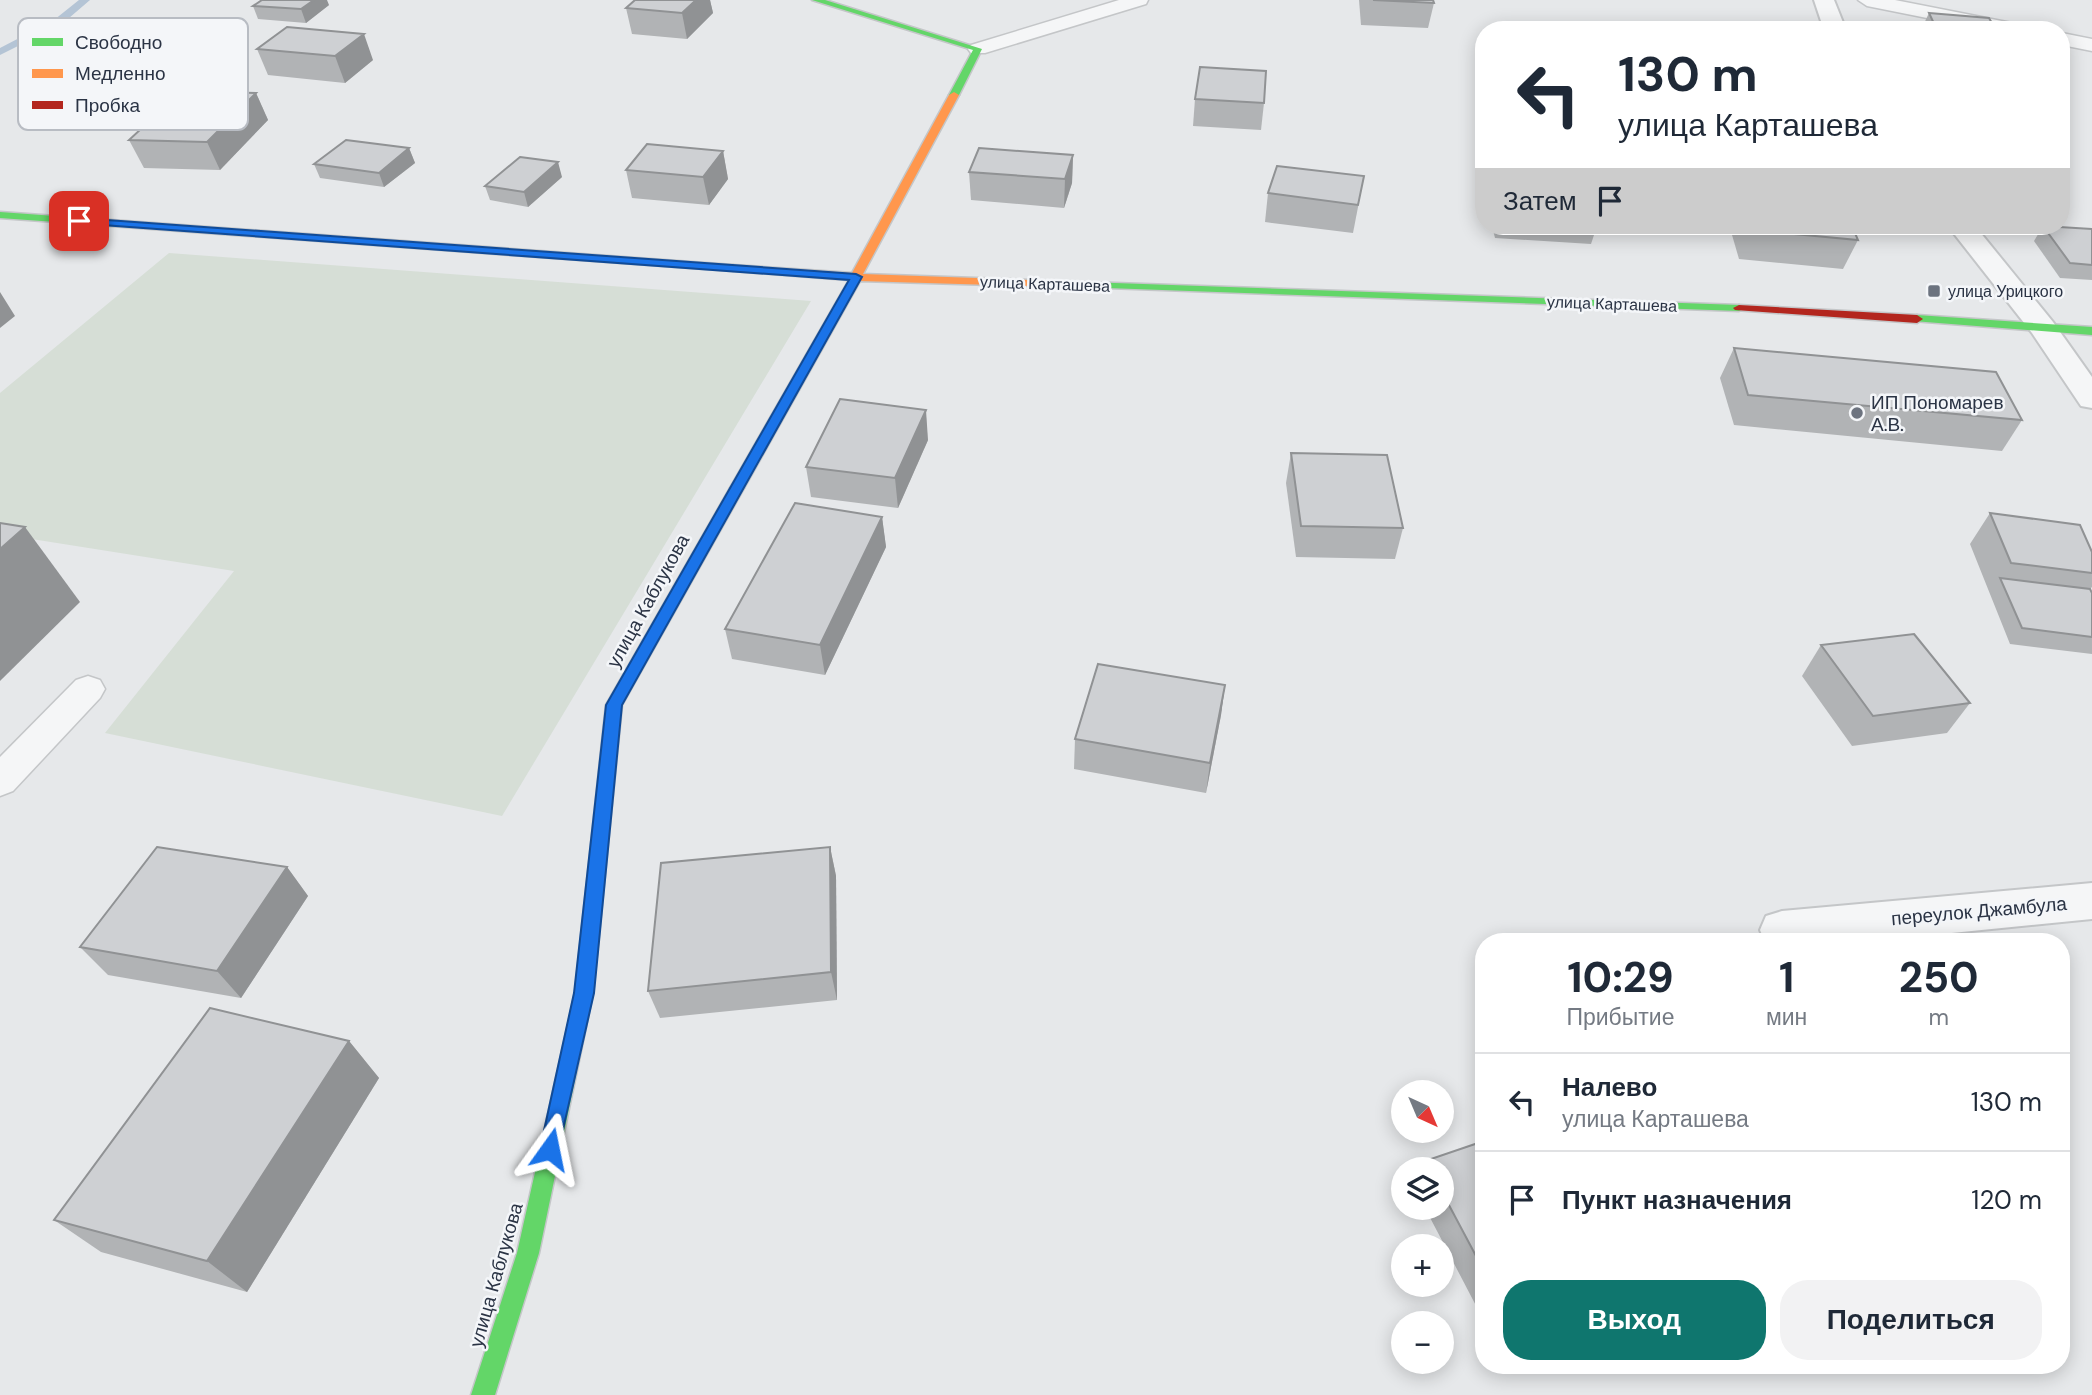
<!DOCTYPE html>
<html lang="ru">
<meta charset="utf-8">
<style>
:root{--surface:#fff;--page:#f2f2f3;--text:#1f2937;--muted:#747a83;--line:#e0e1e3;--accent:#0f766e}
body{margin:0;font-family:"DM Sans",sans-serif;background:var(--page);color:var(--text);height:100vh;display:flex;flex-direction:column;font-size:26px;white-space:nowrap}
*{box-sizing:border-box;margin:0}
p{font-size:23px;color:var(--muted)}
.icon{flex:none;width:38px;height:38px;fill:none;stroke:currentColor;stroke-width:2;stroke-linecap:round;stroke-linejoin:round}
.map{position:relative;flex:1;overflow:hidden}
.details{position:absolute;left:1475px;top:933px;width:595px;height:441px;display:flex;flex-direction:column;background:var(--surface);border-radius:28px;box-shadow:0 4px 18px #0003}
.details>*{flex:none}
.hud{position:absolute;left:1475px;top:21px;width:595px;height:214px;border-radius:28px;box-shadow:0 4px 18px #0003;background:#fff;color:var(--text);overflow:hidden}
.needle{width:46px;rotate:136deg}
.controls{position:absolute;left:1391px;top:1080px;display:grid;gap:14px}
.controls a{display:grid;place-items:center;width:63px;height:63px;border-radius:50%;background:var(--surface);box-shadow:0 4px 18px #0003;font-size:35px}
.pin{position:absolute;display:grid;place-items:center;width:60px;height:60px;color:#fff;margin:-30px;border-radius:14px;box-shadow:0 4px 10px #0006}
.me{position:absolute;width:77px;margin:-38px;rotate:12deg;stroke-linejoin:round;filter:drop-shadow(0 0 5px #0008)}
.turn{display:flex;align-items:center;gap:24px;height:147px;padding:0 28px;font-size:32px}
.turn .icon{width:91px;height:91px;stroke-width:2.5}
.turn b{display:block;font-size:49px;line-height:60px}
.then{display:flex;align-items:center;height:66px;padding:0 28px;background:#0003;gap:14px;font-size:26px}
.eta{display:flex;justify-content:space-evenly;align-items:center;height:119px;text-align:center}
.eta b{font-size:42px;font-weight:700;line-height:49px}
.cta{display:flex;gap:14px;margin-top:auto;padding:14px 28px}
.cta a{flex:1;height:80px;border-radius:28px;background:var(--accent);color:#fff;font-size:28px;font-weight:700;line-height:80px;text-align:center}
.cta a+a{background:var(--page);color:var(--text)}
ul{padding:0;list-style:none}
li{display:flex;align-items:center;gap:21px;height:98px;padding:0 28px;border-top:2px solid var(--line)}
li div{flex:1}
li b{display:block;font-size:26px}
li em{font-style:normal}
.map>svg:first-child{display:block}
</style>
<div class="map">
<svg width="2092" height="1395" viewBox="0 0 2092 1395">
<rect width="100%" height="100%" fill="#e6e8ea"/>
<!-- green -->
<path fill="#d6ded6" d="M169,253L811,301L502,816L105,733L234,571L0,534V393Z"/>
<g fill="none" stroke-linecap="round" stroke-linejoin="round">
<!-- stream -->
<path fill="#b4c4d5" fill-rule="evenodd" d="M79,0H90L62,24L0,55V48L54,20Z"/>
<defs>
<g id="lane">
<path d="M1119,0H1148L1146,4L985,53H971L968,49L971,45Z"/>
<path d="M1858,0H1895L2017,24L2026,30H1987L1867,6Z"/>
<path d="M2062,33L2092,39V51L2062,45Z"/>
<path d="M88,676L100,680L105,689L100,698L13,791L0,796V757L76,680Z"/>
</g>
<g id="street">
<path d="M1814,0H1834L1846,30H1824Z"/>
<path d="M1948,226H1975L2053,322L2092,377V408L2081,406L2032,333Z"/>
<path d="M2092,883V919L1862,942H1765L1760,930L1766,916L1782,911Z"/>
</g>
<g id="fast">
<path d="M812,0H825L982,49L959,95L951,97L949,95L973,50Z"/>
<path d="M0,212L733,265L739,268L733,271L0,218Z"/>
<path d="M1029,280L1739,305L1745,308L1739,311L1025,285V281Z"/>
<path d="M1917,315L2092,327V335L1913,321L1911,319Z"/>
<path d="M737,484L744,488L622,705L593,993L539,1253L495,1395H471L517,1253L575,993L606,705L730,488Z"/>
</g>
<path id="slow" d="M954,92L959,95L863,274L1029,280L1035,283L1029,286L860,281L744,488L737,492L732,491L730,488L849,280L733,271L727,268L733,265L852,273L949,95Z"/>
<path id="jam" d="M1739,305L1917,315L1923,319L1917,323L1735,310L1733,308Z"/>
</defs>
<!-- lane casing -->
<use href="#lane" stroke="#c4c6c8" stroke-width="3"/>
<!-- street casing -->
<use href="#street" stroke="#c4c6c8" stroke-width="4"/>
<!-- fast casing -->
<use href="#fast" stroke="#c4c6c8" stroke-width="3"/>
<!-- slow casing -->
<use href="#slow" stroke="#c4c6c8" stroke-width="3"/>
<!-- jam casing -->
<use href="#jam" stroke="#c4c6c8" stroke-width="3"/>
<!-- lane -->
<use href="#lane" fill="#f5f6f7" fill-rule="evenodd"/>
<!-- street -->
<use href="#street" fill="#f5f6f7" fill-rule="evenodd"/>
<!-- fast -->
<use href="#fast" fill="#63d668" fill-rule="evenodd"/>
<!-- slow -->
<use href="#slow" fill="#ff974d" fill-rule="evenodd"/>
<!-- jam -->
<use href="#jam" fill="#b3261e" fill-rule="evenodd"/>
</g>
<!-- wall -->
<g fill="#b1b3b5">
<path d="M635,0H710L713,13L687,39L632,34L626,8Z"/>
<path d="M1359,0H1433L1434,3L1428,28L1361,25Z"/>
<path d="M329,5L306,23L258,19L253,6Z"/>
<path d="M1929,13L1996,30H1921Z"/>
<path d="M287,27L373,60L345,83L268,75L257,49Z"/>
<path d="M256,93L268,120L220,170L144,168L129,140Z"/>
<path d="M1195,99L1264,103L1261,130L1193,126Z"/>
<path d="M409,148L415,163L384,187L320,178L314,164Z"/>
<path d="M723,151L728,179L709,205L632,198L626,170Z"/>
<path d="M1073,155L1072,183L1064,208L971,200L969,172Z"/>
<path d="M1364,176L1353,233L1265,222L1268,193Z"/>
<path d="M562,177L528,207L490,200L485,186Z"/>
<path d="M1492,226H1597L1591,244L1495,238Z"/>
<path d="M1730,226H1852L1858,240L1843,269L1739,259L1730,228Z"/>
<path d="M2043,226L2092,229V280L2060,278L2034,241Z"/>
<path d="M1734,348L2022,420L2002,451L1734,425L1720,378Z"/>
<path d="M928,440L898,508L811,497L806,467Z"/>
<path d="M1291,453L1403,528L1395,559L1296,557L1286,483Z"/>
<path d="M1990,513L2092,552V587L2090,589L2092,593V654L2010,644L1970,544Z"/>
<path d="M882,517L886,547L825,675L732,659L725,629Z"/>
<path d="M1821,645L1970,703L1947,733L1852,746L1802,676Z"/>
<path d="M1225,685L1221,715L1206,793L1074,769L1075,739Z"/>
<path d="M830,847L836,876L837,1000L660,1018L648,991Z"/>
<path d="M287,867L308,896L241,998L108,975L80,947Z"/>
<path d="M349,1041L379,1078L247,1292L101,1252L54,1220Z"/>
<path d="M1484,1141V1321L1425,1208H1442V1169H1421L1425,1161Z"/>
</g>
<!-- shaded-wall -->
<g fill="#909294">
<path d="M314,0H327L329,5L306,23L301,9Z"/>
<path d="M696,0H710L713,13L687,39L682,13Z"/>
<path d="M364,34L373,60L345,83L335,56Z"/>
<path d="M256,93L268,120L220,170L207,142Z"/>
<path d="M409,148L415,163L384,187L379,173Z"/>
<path d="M723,151L728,179L709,205L703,177Z"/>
<path d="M1073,155L1072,183L1064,208L1065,179Z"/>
<path d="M558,162L562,177L528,207L524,192Z"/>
<path d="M0,292L15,316L0,328Z"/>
<path d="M926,410L928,440L898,508L895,478Z"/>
<path d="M882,517L886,547L825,675L820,645Z"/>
<path d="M25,527L80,602L0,681V549Z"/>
<path d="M1225,685L1221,715L1206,793L1210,763Z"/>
<path d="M830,847L836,876L837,1000L831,972Z"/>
<path d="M287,867L308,896L241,998L217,971Z"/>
<path d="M349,1041L379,1078L247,1292L207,1261Z"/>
</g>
<!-- building -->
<g fill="#ced0d3" stroke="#909294" stroke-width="2">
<path d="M262,0H314L301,9L253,6Z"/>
<path d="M635,0H696L682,13L626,8Z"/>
<path d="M1373,0H1433L1434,3Z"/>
<path d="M1929,13L1989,18L1996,30H1937Z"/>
<path d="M287,27L364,34L335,56L257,49Z"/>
<path d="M1200,67L1266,71L1264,103L1195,99Z"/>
<path d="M182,91L256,93L207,142L129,140Z"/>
<path d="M346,140L409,148L379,173L314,164Z"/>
<path d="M647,144L723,151L703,177L626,170Z"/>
<path d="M979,148L1073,155L1065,179L969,172Z"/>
<path d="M520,157L558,162L524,192L485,186Z"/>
<path d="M1277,166L1364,176L1358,205L1268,193Z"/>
<path d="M1750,226H1852L1858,240L1751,230Z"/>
<path d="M2043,226L2092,229V265L2070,263Z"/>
<path d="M1734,348L1996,372L2022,420L1748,395Z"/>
<path d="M840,399L926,410L895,478L806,467Z"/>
<path d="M1291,453L1387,455L1403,528L1301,526Z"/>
<path d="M795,503L882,517L820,645L725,629Z"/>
<path d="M1990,513L2080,525L2092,552V573L2011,563Z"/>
<path d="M0,523L25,527L0,549Z"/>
<path d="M2000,578L2090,589L2092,593V637L2022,628Z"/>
<path d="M1914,634L1970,703L1873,716L1821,645Z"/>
<path d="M1098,664L1225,685L1210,763L1075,739Z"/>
<path d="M157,847L287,867L217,971L80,947Z"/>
<path d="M830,847L831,972L648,991L661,863Z"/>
<path d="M210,1008L349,1041L207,1261L54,1220Z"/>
<path d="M1484,1141V1271L1442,1192V1169H1430L1425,1161Z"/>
</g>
<!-- route -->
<path fill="#1a73e8" stroke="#114b97" stroke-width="2" d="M79,218L856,274L862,277L622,705L594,993L557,1156L550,1159L543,1156L540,1149L574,993L606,705L849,280L75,223L73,221Z"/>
<!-- markers -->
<g fill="#6c737f" stroke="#f4f6f9" stroke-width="2.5">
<rect x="1927" y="284" width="14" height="14" rx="3.5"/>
<circle cx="1857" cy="413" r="7"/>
</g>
<g text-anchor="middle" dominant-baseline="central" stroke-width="5" stroke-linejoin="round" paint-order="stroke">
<!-- far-street labels -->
<g font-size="16" fill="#2b3445" stroke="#f4f6f9">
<text transform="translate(1045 284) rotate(2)">улица Карташева</text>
<text transform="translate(1612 304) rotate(2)">улица Карташева</text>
</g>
<!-- far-poi labels -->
<g font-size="16" fill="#2b3445" stroke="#f4f6f9" text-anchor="start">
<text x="1948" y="291">улица Урицкого</text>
</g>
<!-- poi labels -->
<g font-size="19" fill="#2b3445" stroke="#f4f6f9" text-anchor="start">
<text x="1871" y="402">ИП Пономарев<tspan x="1871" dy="22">А.В.</tspan></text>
</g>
<!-- street labels -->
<g font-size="19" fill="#2b3445" stroke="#f4f6f9">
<text transform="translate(648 601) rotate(-61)">улица Каблукова</text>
<text transform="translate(1979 911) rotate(-5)">переулок Джамбула</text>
<text transform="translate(496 1275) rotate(-74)">улица Каблукова</text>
</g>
</g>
<!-- legend -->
<rect x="18" y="18" width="230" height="112" rx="10" fill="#f4f6f9" stroke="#b8bcc3" stroke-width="2"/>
<rect x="32" y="38" width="31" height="8" fill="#63d668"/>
<rect x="32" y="69" width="31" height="9" fill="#ff974d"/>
<rect x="32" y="101" width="31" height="8" fill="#b3261e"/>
<g font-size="19" fill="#2b3445">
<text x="75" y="49">Свободно</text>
<text x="75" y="80">Медленно</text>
<text x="75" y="112">Пробка</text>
</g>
</svg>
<div class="controls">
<a><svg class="needle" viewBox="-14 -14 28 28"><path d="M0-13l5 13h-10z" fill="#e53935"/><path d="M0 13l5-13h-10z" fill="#747a83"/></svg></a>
<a><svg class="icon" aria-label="layers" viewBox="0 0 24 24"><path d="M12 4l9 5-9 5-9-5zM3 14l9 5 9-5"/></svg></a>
<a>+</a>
<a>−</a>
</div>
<div class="pin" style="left:79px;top:221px;background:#d93025"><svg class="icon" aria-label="arrive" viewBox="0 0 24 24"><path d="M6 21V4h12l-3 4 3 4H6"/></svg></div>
<svg class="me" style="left:550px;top:1149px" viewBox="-20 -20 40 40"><path d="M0-17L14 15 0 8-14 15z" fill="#1a73e8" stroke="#fff" stroke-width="4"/></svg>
<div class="hud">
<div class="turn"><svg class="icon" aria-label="left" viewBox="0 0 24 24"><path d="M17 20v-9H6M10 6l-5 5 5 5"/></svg><div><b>130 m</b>улица Карташева</div></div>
<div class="then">Затем<svg class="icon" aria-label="arrive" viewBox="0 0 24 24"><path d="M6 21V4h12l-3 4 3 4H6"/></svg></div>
</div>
<section class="details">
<div class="eta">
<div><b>10:29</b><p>Прибытие</p></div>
<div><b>1</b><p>мин</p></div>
<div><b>250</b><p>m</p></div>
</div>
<ul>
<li><svg class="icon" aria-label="left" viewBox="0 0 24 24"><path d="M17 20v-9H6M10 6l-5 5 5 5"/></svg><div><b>Налево</b><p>улица Карташева</p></div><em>130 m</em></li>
<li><svg class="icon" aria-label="arrive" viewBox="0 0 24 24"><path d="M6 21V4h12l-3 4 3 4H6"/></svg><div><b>Пункт назначения</b></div><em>120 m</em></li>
</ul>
<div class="cta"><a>Выход</a><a>Поделиться</a></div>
</section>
</div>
